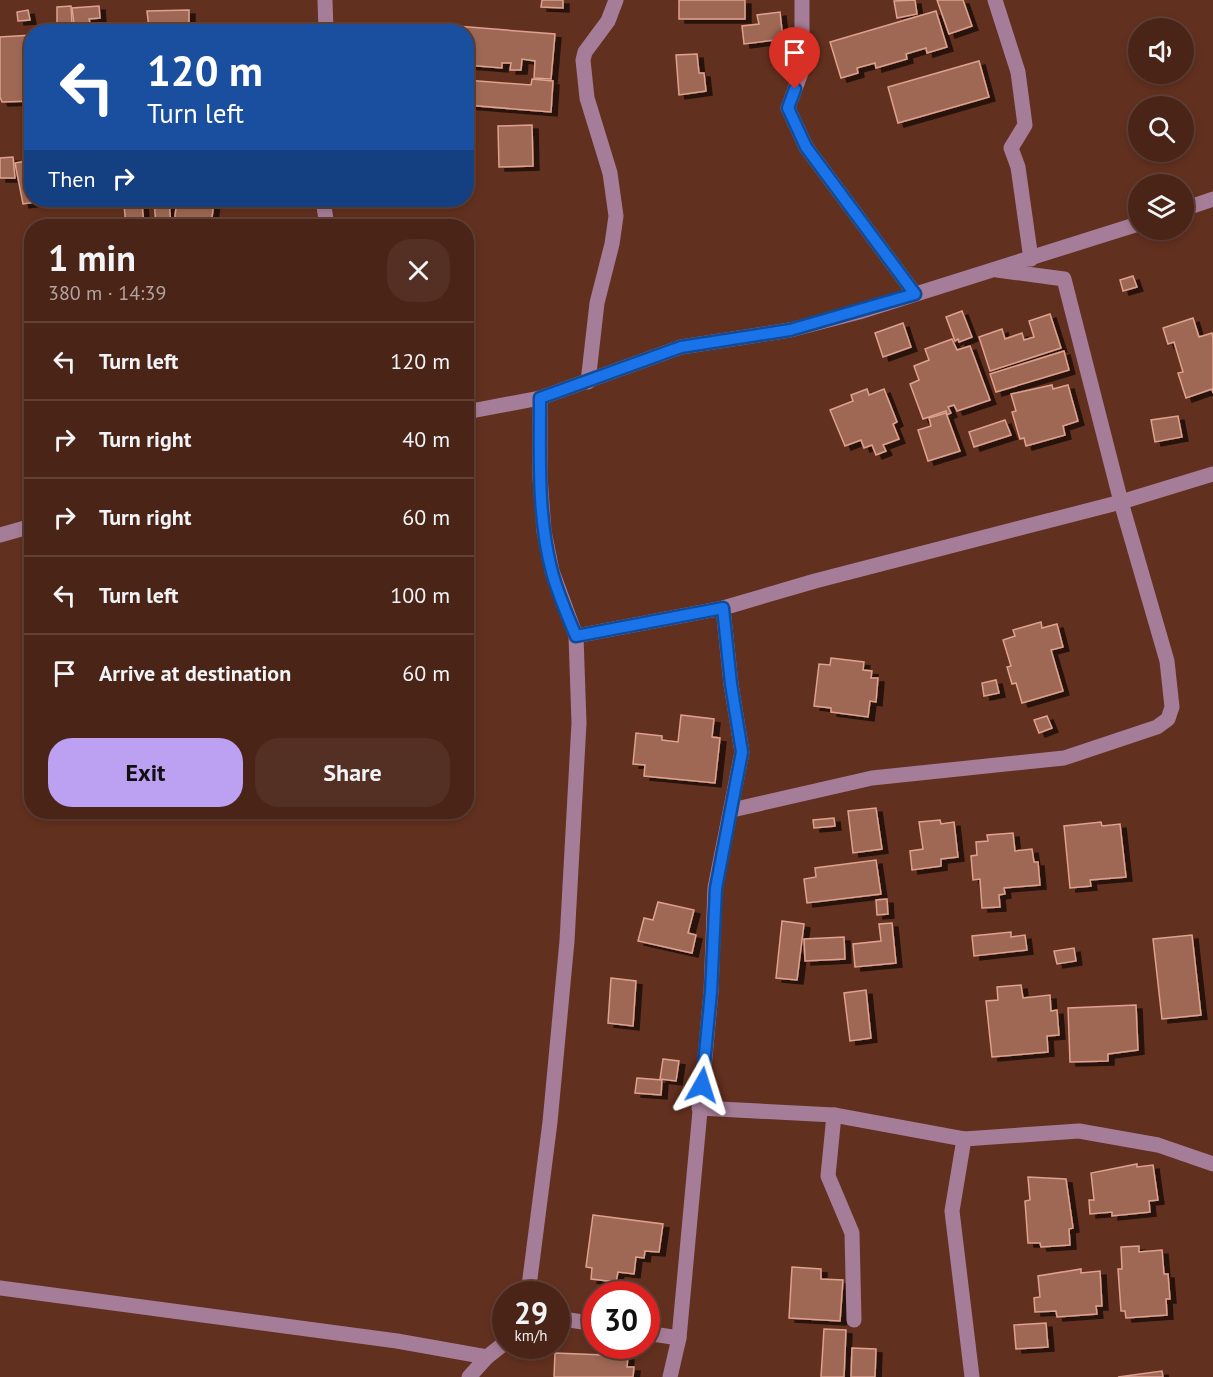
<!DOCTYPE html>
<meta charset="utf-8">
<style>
:root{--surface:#4a2417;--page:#543024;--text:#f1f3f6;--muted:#b2a4a1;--line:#614136;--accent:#bca0f2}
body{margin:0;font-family:"PT Sans",sans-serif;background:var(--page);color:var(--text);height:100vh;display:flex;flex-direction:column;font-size:22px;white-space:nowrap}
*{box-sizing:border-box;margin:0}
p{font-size:20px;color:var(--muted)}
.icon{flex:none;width:33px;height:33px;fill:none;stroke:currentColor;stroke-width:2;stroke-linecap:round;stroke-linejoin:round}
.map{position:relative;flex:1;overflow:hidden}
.details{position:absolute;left:24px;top:219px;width:450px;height:600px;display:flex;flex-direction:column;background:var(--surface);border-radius:24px;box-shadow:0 3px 9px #0003,0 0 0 2px var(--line)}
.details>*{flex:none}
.guide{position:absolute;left:24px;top:24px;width:450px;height:183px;border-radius:24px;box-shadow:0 3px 9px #0003,0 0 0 2px var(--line);background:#1a4fa0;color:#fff;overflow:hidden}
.tools{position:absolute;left:1128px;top:18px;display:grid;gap:12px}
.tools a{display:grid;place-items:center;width:66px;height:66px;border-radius:50%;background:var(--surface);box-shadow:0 3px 9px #0003,0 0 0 2px var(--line);font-size:30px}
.speed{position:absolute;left:492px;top:1281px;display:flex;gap:12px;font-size:30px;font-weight:700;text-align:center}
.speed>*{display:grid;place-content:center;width:78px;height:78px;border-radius:50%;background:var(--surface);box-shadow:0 3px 9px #0003,0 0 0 2px var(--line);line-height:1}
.speed small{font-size:15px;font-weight:400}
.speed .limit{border:9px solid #d22;background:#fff;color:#111}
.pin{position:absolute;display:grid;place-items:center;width:51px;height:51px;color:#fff;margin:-62px -26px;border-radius:50% 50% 50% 0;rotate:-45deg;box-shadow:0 0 6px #0007}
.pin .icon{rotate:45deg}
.me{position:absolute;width:66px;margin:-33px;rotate:6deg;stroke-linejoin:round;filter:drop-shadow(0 0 4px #0008)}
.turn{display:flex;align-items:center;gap:21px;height:126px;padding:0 24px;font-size:27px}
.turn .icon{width:78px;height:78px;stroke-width:2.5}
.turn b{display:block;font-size:42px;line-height:51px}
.then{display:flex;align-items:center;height:57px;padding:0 24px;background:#0003;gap:12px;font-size:22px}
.round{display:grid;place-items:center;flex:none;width:63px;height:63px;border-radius:24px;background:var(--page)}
.head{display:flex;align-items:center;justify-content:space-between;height:102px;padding:0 24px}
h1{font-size:36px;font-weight:800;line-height:45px}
.cta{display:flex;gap:12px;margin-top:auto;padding:12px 24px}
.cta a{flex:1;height:69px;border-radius:24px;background:var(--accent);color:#111;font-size:24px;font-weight:800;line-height:69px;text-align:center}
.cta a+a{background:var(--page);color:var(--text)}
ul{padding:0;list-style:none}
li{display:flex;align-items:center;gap:18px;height:78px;padding:0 24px;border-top:2px solid var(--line)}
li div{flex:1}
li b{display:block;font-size:22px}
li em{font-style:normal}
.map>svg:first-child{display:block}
</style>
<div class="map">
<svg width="1213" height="1377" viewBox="0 0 1213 1377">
<defs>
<filter id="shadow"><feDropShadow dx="6" dy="4" stdDeviation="0" flood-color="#0009"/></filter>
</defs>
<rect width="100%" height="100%" fill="#62301f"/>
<!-- building -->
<g fill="#9e6755" stroke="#dea28e" stroke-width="1.5" filter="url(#shadow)">
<path d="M542,0H563V8L541,7Z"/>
<rect x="679" y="0" width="66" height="19"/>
<path d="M915,0L917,14L897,18L894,1Z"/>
<path d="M937,0H963L972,26L949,34Z"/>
<path d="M71,6L72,24L57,25V7Z"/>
<path d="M99,6L100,18L89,19L90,23L74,24L72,8Z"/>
<path d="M28,10L30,20L18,21L17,12Z"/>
<path d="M189,10V32H154L153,29H149L147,11Z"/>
<path d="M936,11L947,47L927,53L926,48L906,54L907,59L876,68L875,63L857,68L858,73L841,78L830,42Z"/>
<path d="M780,12L783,39L744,44L742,26L759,24L757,15Z"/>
<path d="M431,24L555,34L551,79L534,78L535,61L522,59L521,70H510L511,63H502V68L466,65V32H430Z"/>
<path d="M32,35V101L2,102L0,97V37Z"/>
<path d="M697,54L699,73H704L706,91L679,95L676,55Z"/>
<path d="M979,61L989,97L898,123L888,87Z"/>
<path d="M532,79L553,81L551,112L466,105V80L531,85Z"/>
<path d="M532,125L533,166L499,167L498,126Z"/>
<path d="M13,157L15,178H0V158Z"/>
<path d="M32,160V200L37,202L23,204L15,163Z"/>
<path d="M154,200H169L171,226H156Z"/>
<path d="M177,200L214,201L211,226L174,224Z"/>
<path d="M142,203L144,226H126L124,205Z"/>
<path d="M1133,276L1137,287L1123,291L1120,280Z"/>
<path d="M962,311L972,337L959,342L958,339L955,341L946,317Z"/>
<path d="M1050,314L1061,348L990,371L979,337L1002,329L1005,339L1022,333L1024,340L1034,337L1029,321Z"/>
<path d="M1193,318L1199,337L1212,333L1213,338V393L1212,389L1186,398L1178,373L1183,372L1174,342L1168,344L1163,328Z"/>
<path d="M903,323L911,347L883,357L875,333Z"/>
<path d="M952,339L957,350L970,346L990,400L957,411L954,405L948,407L951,413L947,415L946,411L923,419L910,384L919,380L914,366L929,360L925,349Z"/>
<path d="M1064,351L1069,370L996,392L990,374Z"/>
<path d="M1052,385L1053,389L1068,385L1078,421L1063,426L1065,435L1026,446L1024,438L1020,439L1012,412L1016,411L1011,394Z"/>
<path d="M867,389L869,395L884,389L897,422L893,424L899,439L883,445L886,451L876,455L872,445L864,448L861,440L845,446L830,410L853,401L851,395Z"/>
<path d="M946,413L960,451L928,461L918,430L931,426L929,418Z"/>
<path d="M1178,416L1182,437L1155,442L1151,420Z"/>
<path d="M1005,420L1011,435L974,447L969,432Z"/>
<path d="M1041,622L1042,628L1057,624L1063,647L1051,650L1063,691L1022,703L1016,683L1012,684L1007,667L1011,666L1003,640L1015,636L1013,630Z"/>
<path d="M831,658L864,662L863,670L872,671L871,678H878L876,702L870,701L868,717L831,712V708L814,706L819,664L830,665Z"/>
<path d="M996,680L999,693L984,696L982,683Z"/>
<path d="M681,715L714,719L712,737L720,738L715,783L644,776L645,765L633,764L636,733L662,736V740L678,742Z"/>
<path d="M1047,716L1052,728L1039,733L1034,720Z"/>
<path d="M876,808L882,849L853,853L848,811Z"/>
<path d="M834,818L835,826L814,828L813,820Z"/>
<path d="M940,820L941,824L954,822L958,857L941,859V866L912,870L910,851L923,849L919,822Z"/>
<path d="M1101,822L1102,826L1120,824L1126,877L1090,880L1091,886L1070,888L1064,826Z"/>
<path d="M1013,833L1015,851L1032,849L1034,862H1038L1040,885L1004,888L1005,894L999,895L1000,907L982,908L980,879L973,880L971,856L977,855L976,842L988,841L987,835Z"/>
<path d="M876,860L881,894L807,903L804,879L816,877L815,868Z"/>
<path d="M887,899L888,914L877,915L876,900Z"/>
<path d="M658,902L694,910L688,933L696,935L692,953L638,941L644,918L653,920Z"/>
<path d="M782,921L804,924L797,980L776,978Z"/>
<path d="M892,923L896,963L855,967L853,944L881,941L879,924Z"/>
<path d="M1011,932V937L1025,935L1027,950L974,956L972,936Z"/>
<path d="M1192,935L1201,1015L1162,1019L1153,939Z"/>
<path d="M844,937L845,959L805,961L804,939Z"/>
<path d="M1074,948L1076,961L1057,964L1054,951Z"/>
<path d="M611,978L636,981L633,1026L608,1023Z"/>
<path d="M1021,985L1023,998L1050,995L1051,1011L1057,1010L1059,1035L1047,1036L1048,1052L992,1057L986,1001L998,1000L997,987Z"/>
<path d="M866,990L871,1038L850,1041L844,993Z"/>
<path d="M1136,1005L1138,1050L1108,1054V1061L1070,1062L1068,1008Z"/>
<path d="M663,1059L679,1061L676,1081L660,1079Z"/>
<path d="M637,1078L662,1080L661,1095L635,1093Z"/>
<path d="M1137,1164V1167L1153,1165L1158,1200L1149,1201L1150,1212L1112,1216V1212L1090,1214L1089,1200H1094L1091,1173Z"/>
<path d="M1028,1177L1066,1179L1073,1228L1069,1229L1070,1245L1041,1247L1040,1243H1028L1025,1201L1030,1200Z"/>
<path d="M593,1215L663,1224L659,1252L645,1251L644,1258L636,1257L634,1274L618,1272L616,1282L591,1279L592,1268L586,1267Z"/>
<path d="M1139,1246V1252L1162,1250L1164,1274H1168L1170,1299H1166L1167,1315L1126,1318L1125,1311H1121L1118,1269H1122L1121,1247Z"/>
<path d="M792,1267L821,1269V1279L843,1280L840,1321L789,1318Z"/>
<path d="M1081,1269V1273L1100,1271L1102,1306H1096L1097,1314L1057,1317L1056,1311L1035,1312L1034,1298L1040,1297L1038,1276Z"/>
<path d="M1046,1323L1048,1347L1016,1349L1014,1325Z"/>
<path d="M824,1329L846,1330L844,1377H821Z"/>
<path d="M852,1348L876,1349L875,1377H851Z"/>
<path d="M555,1353L628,1356L627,1367H634L633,1377H554Z"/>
<path d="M1162,1371L1163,1377H1118Z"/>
</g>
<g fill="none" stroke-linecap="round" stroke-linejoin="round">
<!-- minor -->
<g stroke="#a67d98" stroke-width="15">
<path d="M325,0L326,32"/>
<path d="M802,0V70L788,108L806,147L915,294"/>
<path d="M995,0L1018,72L1025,125L1011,148L1018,167L1031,259"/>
<path d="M323,200L327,226"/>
<path d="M1184,209L1213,199"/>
<path d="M588,382L597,303L612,244L616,216L610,173L587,98L583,60L585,52L608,21L616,0"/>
<path d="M466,412L540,398L681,347L790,330L859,312L1138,224"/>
<path d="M0,535L32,526"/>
<path d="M576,636L723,608L815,581L1121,502L1213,474"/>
<path d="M732,810L872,778L1064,758L1157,727L1168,719L1172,707L1167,661L1121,502L1064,279L997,270"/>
<path d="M699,1108L834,1115L964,1139L1079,1131L1158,1145L1213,1164"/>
<path d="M834,1115L828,1176L852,1233L854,1320"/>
<path d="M964,1139L952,1211L972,1377"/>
<path d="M0,1288L397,1341L487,1357"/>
<path d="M528,1294L550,1122L567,941L579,723L576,636L552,571L544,531L540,477V398"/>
<path d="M556,1318L596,1324"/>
<path d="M646,1333L679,1338"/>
<path d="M469,1377L487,1357L506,1342"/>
<path d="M670,1377L679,1338L711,992L715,888L742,752L731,684L723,608"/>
</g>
</g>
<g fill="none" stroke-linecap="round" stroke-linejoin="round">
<defs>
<path id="route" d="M702,1085L711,992L716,888L742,752L731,684L723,608L576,636C567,615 558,594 552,572C537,516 540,455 540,398L681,347L790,330L915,294L806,147L788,108L795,89"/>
</defs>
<!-- route casing -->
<use href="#route" stroke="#114b97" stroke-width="15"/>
<!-- route -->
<use href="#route" stroke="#1a73e8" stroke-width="10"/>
</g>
</svg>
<div class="tools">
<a><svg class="icon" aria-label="sound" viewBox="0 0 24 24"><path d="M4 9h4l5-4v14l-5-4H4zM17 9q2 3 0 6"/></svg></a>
<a><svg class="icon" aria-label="search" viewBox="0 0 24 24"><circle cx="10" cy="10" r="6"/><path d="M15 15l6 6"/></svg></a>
<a><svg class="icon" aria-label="layers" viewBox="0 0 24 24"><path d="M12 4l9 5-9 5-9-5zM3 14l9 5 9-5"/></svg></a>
</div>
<div class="speed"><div>29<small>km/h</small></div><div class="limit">30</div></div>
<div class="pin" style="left:795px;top:89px;background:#d93025"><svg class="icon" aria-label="arrive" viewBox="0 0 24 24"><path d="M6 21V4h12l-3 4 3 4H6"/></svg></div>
<svg class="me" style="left:702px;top:1085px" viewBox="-20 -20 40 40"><path d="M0-17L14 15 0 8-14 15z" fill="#1a73e8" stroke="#fff" stroke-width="4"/></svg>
<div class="guide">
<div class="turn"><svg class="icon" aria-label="left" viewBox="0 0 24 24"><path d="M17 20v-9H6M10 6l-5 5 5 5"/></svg><div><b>120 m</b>Turn left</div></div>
<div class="then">Then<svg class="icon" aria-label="right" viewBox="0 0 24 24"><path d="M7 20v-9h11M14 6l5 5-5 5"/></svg></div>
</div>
<section class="details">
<div class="head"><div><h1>1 min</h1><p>380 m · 14:39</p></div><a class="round"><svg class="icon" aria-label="close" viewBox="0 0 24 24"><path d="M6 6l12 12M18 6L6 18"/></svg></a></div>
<ul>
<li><svg class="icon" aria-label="left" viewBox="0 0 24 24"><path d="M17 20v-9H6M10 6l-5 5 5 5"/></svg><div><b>Turn left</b></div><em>120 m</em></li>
<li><svg class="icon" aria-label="right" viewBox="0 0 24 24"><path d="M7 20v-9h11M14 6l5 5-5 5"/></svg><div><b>Turn right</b></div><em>40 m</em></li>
<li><svg class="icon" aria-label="right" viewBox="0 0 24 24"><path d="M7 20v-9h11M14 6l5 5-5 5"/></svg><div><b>Turn right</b></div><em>60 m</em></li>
<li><svg class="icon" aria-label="left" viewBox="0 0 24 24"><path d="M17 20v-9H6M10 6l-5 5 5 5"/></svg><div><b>Turn left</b></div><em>100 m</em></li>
<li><svg class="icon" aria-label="arrive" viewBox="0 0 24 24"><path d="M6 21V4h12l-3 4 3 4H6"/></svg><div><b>Arrive at destination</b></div><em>60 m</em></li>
</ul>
<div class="cta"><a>Exit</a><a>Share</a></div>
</section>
</div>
